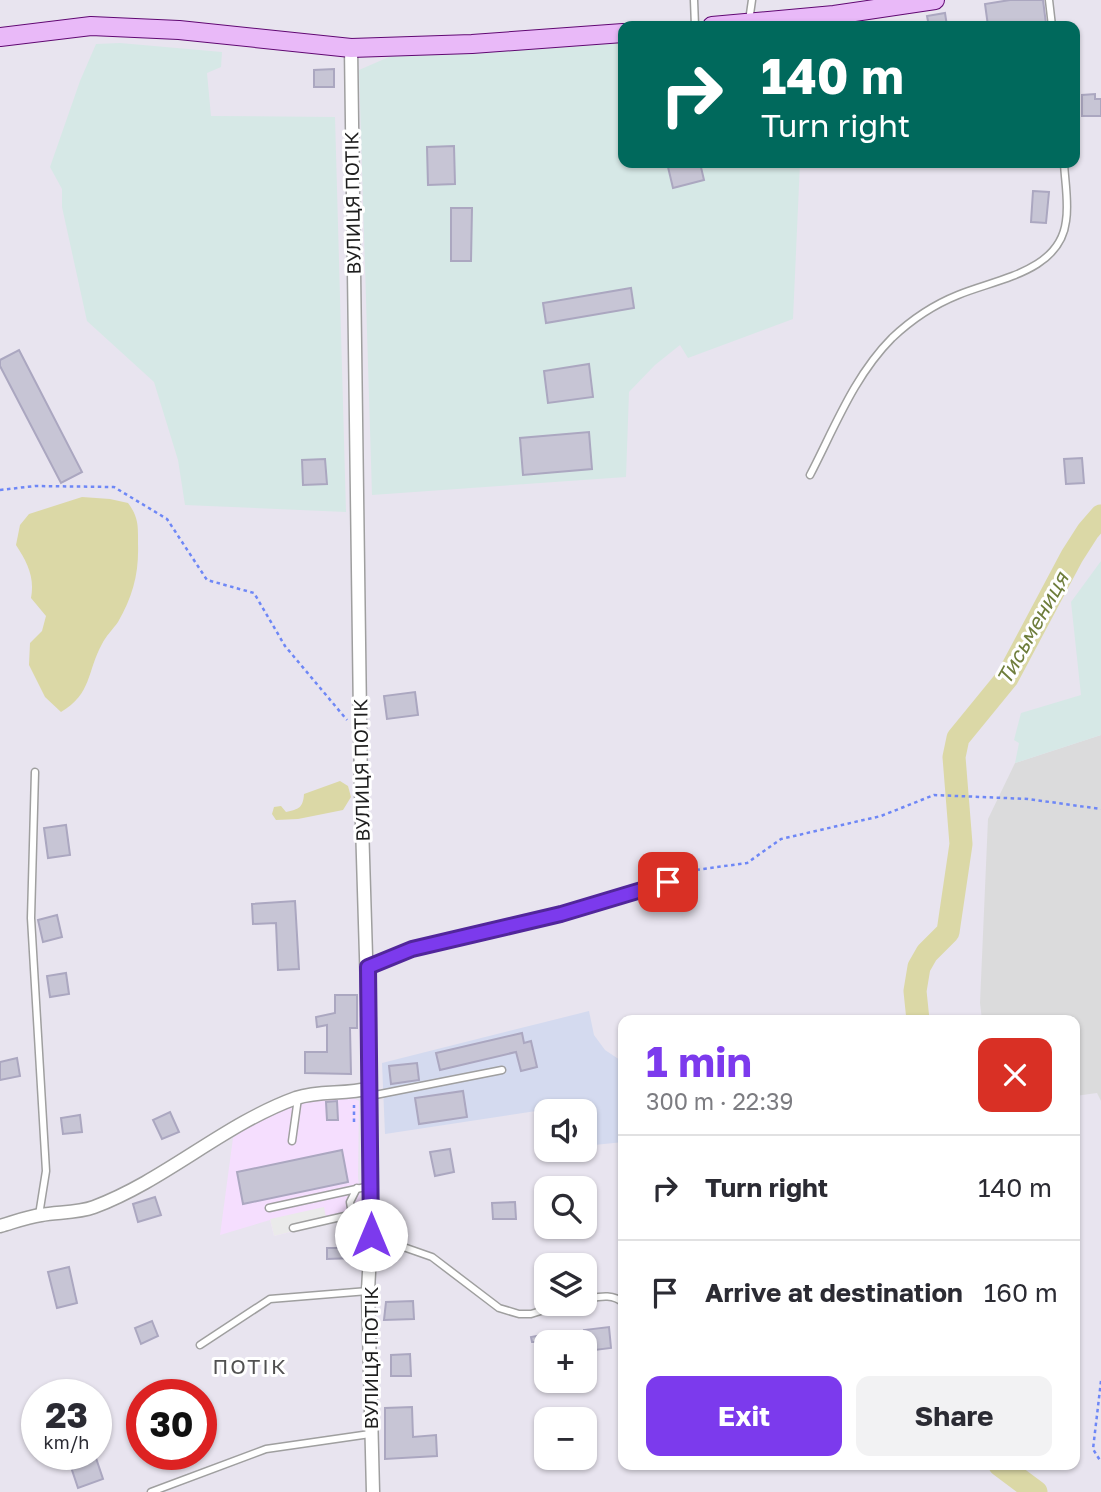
<!DOCTYPE html>
<meta charset="utf-8">
<style>
:root{--surface:#fff;--page:#f2f2f3;--text:#2b2b33;--muted:#7c7c81;--line:#e1e1e2;--accent:#7c3aed}
body{margin:0;font-family:"Golos Text",sans-serif;background:var(--page);color:var(--text);height:100vh;display:flex;flex-direction:column;font-size:26px;white-space:nowrap}
*{box-sizing:border-box;margin:0}
p{font-size:23px;color:var(--muted)}
.icon{flex:none;width:38px;height:38px;fill:none;stroke:currentColor;stroke-width:2;stroke-linecap:round;stroke-linejoin:round}
.map{position:relative;flex:1;overflow:hidden}
.side{position:absolute;left:618px;top:1015px;width:462px;height:455px;display:flex;flex-direction:column;background:var(--surface);border-radius:14px;box-shadow:0 2px 5px #0004}
.side>*{flex:none}
.top-card{position:absolute;left:618px;top:21px;width:462px;height:147px;border-radius:14px;box-shadow:0 2px 5px #0004;background:#00695c;color:#fff;overflow:hidden}
.controls{position:absolute;left:534px;top:1099px;display:grid;gap:14px}
.controls a{display:grid;place-items:center;width:63px;height:63px;border-radius:14px;background:var(--surface);box-shadow:0 2px 5px #0004;font-size:35px}
.speed{position:absolute;left:21px;top:1379px;display:flex;gap:14px;font-size:35px;font-weight:700;text-align:center}
.speed>*{display:grid;place-content:center;width:91px;height:91px;border-radius:50%;background:var(--surface);box-shadow:0 2px 5px #0004;line-height:1}
.speed small{font-size:18px;font-weight:400}
.speed .limit{border:10px solid #d22;background:#fff;color:#111}
.pin{position:absolute;display:grid;place-items:center;width:60px;height:60px;color:#fff;margin:-30px;border-radius:14px;box-shadow:0 4px 10px #0006}
.me{position:absolute;width:77px;margin:-38px;rotate:0deg;stroke-linejoin:round;filter:drop-shadow(0 0 5px #0008)}
.turn{display:flex;align-items:center;gap:24px;height:147px;padding:0 28px;font-size:32px}
.turn .icon{width:91px;height:91px;stroke-width:2.5}
.turn b{display:block;font-size:49px;line-height:60px}
.round{display:grid;place-items:center;flex:none;width:74px;height:74px;border-radius:14px;background:var(--page)}
.overview{display:flex;align-items:center;justify-content:space-between;height:119px;padding:0 28px}
h1{font-size:42px;font-weight:700;line-height:52px;color:var(--accent)}
.button{display:flex;gap:14px;margin-top:auto;padding:14px 28px}
.button a{flex:1;height:80px;border-radius:14px;background:var(--accent);color:#fff;font-size:28px;font-weight:700;line-height:80px;text-align:center}
.button a+a{background:var(--page);color:var(--text)}
ul{padding:0;list-style:none}
li{display:flex;align-items:center;gap:21px;height:105px;padding:0 28px;border-top:2px solid var(--line)}
li div{flex:1}
li b{display:block;font-size:26px}
li em{font-style:normal}
.map>svg:first-child{display:block}
</style>
<div class="map">
<svg width="1101" height="1492" viewBox="0 0 1101 1492">
<rect width="100%" height="100%" fill="#e8e4ef"/>
<!-- residential -->
<path fill="#dbdbdc" d="M1101,735V1101L1097,1093L1075,1096L1074,1020H982L980,1003L988,819L1015,763Z"/>
<!-- commercial -->
<path fill="#d4daef" d="M589,1011L594,1035L605,1050L623,1062V1142L585,1146L584,1111H557L556,1108L385,1134L382,1063Z"/>
<!-- industrial -->
<g fill="#d6e8e6">
<path d="M623,42V163H800L793,319L688,358L680,345L655,365L629,392L626,477L372,495L359,70L398,53Z"/>
<path d="M120,43L222,52L221,67L207,73L211,116L335,117L346,512L185,505L178,460L154,382L87,321L62,207V189L50,167L80,81L96,44Z"/>
<path d="M1101,561V735L1015,763L1019,743L1014,740L1021,713L1081,695L1071,602Z"/>
</g>
<!-- education -->
<path fill="#f5defe" d="M348,1095L359,1101L358,1177L362,1215L274,1236L270,1220L220,1235L233,1138L267,1113L310,1096Z"/>
<!-- parking -->
<path fill="#eaeaea" d="M324,1207L327,1223L274,1236L270,1219Z"/>
<!-- water -->
<g fill="#dbd8a6">
<path d="M82,497L110,499L128,503C139,518 138,526 138,544C139,573 133,596 118,622C113,629 106,636 102,644C87,671 92,694 61,712L45,697L29,665L30,643L42,631L46,616L31,598C35,577 27,562 16,545L20,525L29,514Z"/>
<path d="M340,781L348,786L351,797L343,810L298,819L276,820L272,814L274,807L281,806L286,812C299,809 303,808 304,794Z"/>
</g>
<g fill="none" stroke-linecap="round" stroke-linejoin="round">
<!-- river -->
<g stroke="#dbd8a6" stroke-width="23">
<path d="M918,1020L915,991L919,967L927,953L948,932L961,844L954,757L958,738L1007,678L1072,556L1088,531L1101,516"/>
<path d="M1000,1465L1036,1492"/>
</g>
</g>
<!-- building -->
<g fill="#c7c5d5" stroke="#aba7c0" stroke-width="2">
<path d="M1010,0H1043L1046,24L1044,26H988L985,4Z"/>
<path d="M945,13L947,26H929L927,16Z"/>
<path d="M334,69V87H314V70Z"/>
<path d="M1095,94V99H1101V116H1082V95Z"/>
<path d="M454,146L455,184L428,185L427,147Z"/>
<path d="M667,163H700L704,180L673,188Z"/>
<path d="M1033,191L1049,192L1046,223L1031,222Z"/>
<path d="M451,208H472L471,261H451Z"/>
<path d="M631,288L634,308L546,323L543,303Z"/>
<path d="M19,350L82,472L61,483L0,366V360Z"/>
<path d="M589,364L593,397L548,403L544,371Z"/>
<path d="M589,432L592,469L523,475L520,438Z"/>
<path d="M1082,458L1084,483L1066,484L1064,459Z"/>
<path d="M325,459L327,484L303,485L302,460Z"/>
<path d="M415,692L418,715L387,719L384,696Z"/>
<path d="M66,825L70,855L48,858L44,828Z"/>
<path d="M295,901L299,969L278,970L276,923L253,924L252,904Z"/>
<path d="M57,915L62,937L43,942L38,920Z"/>
<path d="M66,973L69,994L50,997L47,976Z"/>
<path d="M335,995H357V1028H350L351,1074L305,1073V1052H327V1025L317,1027L316,1017L335,1013Z"/>
<path d="M522,1033L524,1043L531,1041L537,1067L521,1071L516,1052L440,1070L436,1053Z"/>
<path d="M17,1058L20,1076L0,1080V1062Z"/>
<path d="M417,1063L419,1080L391,1084L389,1066Z"/>
<path d="M463,1091L467,1117L419,1124L415,1098Z"/>
<path d="M337,1101L338,1120H327L326,1102Z"/>
<path d="M170,1112L179,1132L162,1139L153,1120Z"/>
<path d="M80,1115L82,1132L63,1134L61,1118Z"/>
<path d="M450,1149L454,1172L435,1176L430,1152Z"/>
<path d="M342,1150L348,1182L243,1204L237,1172Z"/>
<path d="M155,1197L161,1215L138,1222L133,1204Z"/>
<path d="M515,1202L516,1219H493L492,1203Z"/>
<path d="M327,1248H353L354,1258L327,1259Z"/>
<path d="M69,1267L77,1303L57,1308L48,1272Z"/>
<path d="M413,1301L414,1319L384,1320L386,1302Z"/>
<path d="M152,1321L158,1336L141,1344L135,1328Z"/>
<path d="M609,1327L611,1348L587,1351L584,1330Z"/>
<path d="M559,1332L561,1342H546V1367H540L536,1342H532L531,1337Z"/>
<path d="M410,1354L411,1376H391V1355Z"/>
<path d="M412,1407L413,1437L436,1435L437,1456L385,1459V1408Z"/>
<path d="M96,1458L103,1479L78,1488L71,1467Z"/>
</g>
<g fill="none" stroke-linecap="round" stroke-linejoin="round">
<defs>
<g id="lane">
<path d="M694,0L695,26"/>
<path d="M1049,0L1052,26"/>
<path d="M749,21L752,0"/>
<path d="M810,475C834,429 854,376 892,338C911,320 933,305 958,295C996,279 1060,272 1066,221C1069,203 1065,182 1064,163"/>
<path d="M35,772L31,918L46,1171L39,1215"/>
<path d="M368,967L412,949L561,913L668,882"/>
<path d="M370,1096L502,1070"/>
<path d="M292,1141L298,1098"/>
<path d="M269,1208L370,1186"/>
<path d="M352,1214L350,1202L357,1188"/>
<path d="M293,1228L371,1210"/>
<path d="M372,1236L432,1257L499,1308L519,1314H531L563,1304"/>
<path d="M584,1299C598,1297 613,1293 623,1303"/>
<path d="M200,1345L270,1299L368,1291"/>
<path d="M151,1492L266,1449L370,1434"/>
</g>
<g id="street">
<path d="M351,48L361,791L370,1088L371,1235L368,1291L373,1492"/>
<path d="M0,1226C14,1222 27,1217 41,1215C58,1212 78,1213 94,1207C166,1180 224,1124 296,1098C321,1090 345,1095 370,1088"/>
</g>
<g id="secondary">
<path d="M712,26L834,15L935,0"/>
<path d="M0,37L91,26L179,30L351,48L472,44L623,33"/>
</g>
</defs>
<!-- lane casing -->
<use href="#lane" stroke="#9f9f9f" stroke-width="9"/>
<!-- street casing -->
<use href="#street" stroke="#9f9f9f" stroke-width="15"/>
<!-- secondary casing -->
<use href="#secondary" stroke="#600872" stroke-width="20"/>
<!-- path -->
<g stroke="#6e87f6" stroke-width="2.5" stroke-dasharray="3.5 3.5" stroke-linecap="butt">
<path d="M0,490L35,486L114,487L167,519L207,580L254,593L285,646L347,720"/>
<path d="M677,877L688,871L747,863L781,839L881,816L934,795L1028,799L1101,809"/>
<path d="M354,1122V1105"/>
<path d="M1101,1381L1093,1449L1101,1462"/>
</g>
<!-- lane -->
<use href="#lane" stroke="#fff" stroke-width="6"/>
<!-- street -->
<use href="#street" stroke="#fff" stroke-width="12"/>
<!-- secondary -->
<use href="#secondary" stroke="#e9b9f8" stroke-width="18"/>
</g>
<g fill="none" stroke-linecap="round" stroke-linejoin="round">
<defs>
<path id="route" d="M371,1235L368,967L412,949L561,914L668,882"/>
</defs>
<!-- route casing -->
<use href="#route" stroke="#51269a" stroke-width="18"/>
<!-- route -->
<use href="#route" stroke="#7c3aed" stroke-width="12"/>
</g>
<g text-anchor="middle" dominant-baseline="central" stroke-width="6" stroke-linejoin="round" paint-order="stroke">
<!-- street labels -->
<g font-size="19" fill="#1e1e1e" stroke="#fff">
<text transform="translate(352 203) rotate(-91)">ВУЛИЦЯ ПОТІК</text>
<text transform="translate(361 770) rotate(-91)">ВУЛИЦЯ ПОТІК</text>
<text transform="translate(370 1358) rotate(-90)">ВУЛИЦЯ ПОТІК</text>
</g>
<!-- water labels -->
<g font-size="21" font-style="italic" fill="#6e7d3b" stroke="#fff">
<text transform="translate(1032 628) rotate(-61)">Тисьмениця</text>
</g>
<!-- neighbourhood labels -->
<g font-size="21" letter-spacing="2" fill="#515151" stroke="#fff">
<text x="250" y="1366">ПОТІК</text>
</g>
</g>
</svg>
<div class="controls">
<a><svg class="icon" aria-label="sound" viewBox="0 0 24 24"><path d="M4 9h4l5-4v14l-5-4H4zM17 9q2 3 0 6"/></svg></a>
<a><svg class="icon" aria-label="search" viewBox="0 0 24 24"><circle cx="10" cy="10" r="6"/><path d="M15 15l6 6"/></svg></a>
<a><svg class="icon" aria-label="layers" viewBox="0 0 24 24"><path d="M12 4l9 5-9 5-9-5zM3 14l9 5 9-5"/></svg></a>
<a>+</a>
<a>−</a>
</div>
<div class="speed"><div>23<small>km/h</small></div><div class="limit">30</div></div>
<div class="pin" style="left:668px;top:882px;background:#d93025"><svg class="icon" aria-label="arrive" viewBox="0 0 24 24"><path d="M6 21V4h12l-3 4 3 4H6"/></svg></div>
<svg class="me" style="left:371px;top:1235px" viewBox="-20 -20 40 40"><circle r="19" fill="#fff"/><path d="M0-13L10 11 0 6-10 11z" fill="#7c3aed"/></svg>
<div class="top-card">
<div class="turn"><svg class="icon" aria-label="right" viewBox="0 0 24 24"><path d="M7 20v-9h11M14 6l5 5-5 5"/></svg><div><b>140 m</b>Turn right</div></div>
</div>
<section class="side">
<div class="overview"><div><h1>1 min</h1><p>300 m · 22:39</p></div><a class="round" style="background:#d93025;color:#fff"><svg class="icon" aria-label="close" viewBox="0 0 24 24"><path d="M6 6l12 12M18 6L6 18"/></svg></a></div>
<ul>
<li><svg class="icon" aria-label="right" viewBox="0 0 24 24"><path d="M7 20v-9h11M14 6l5 5-5 5"/></svg><div><b>Turn right</b></div><em>140 m</em></li>
<li><svg class="icon" aria-label="arrive" viewBox="0 0 24 24"><path d="M6 21V4h12l-3 4 3 4H6"/></svg><div><b>Arrive at destination</b></div><em>160 m</em></li>
</ul>
<div class="button"><a>Exit</a><a>Share</a></div>
</section>
</div>
